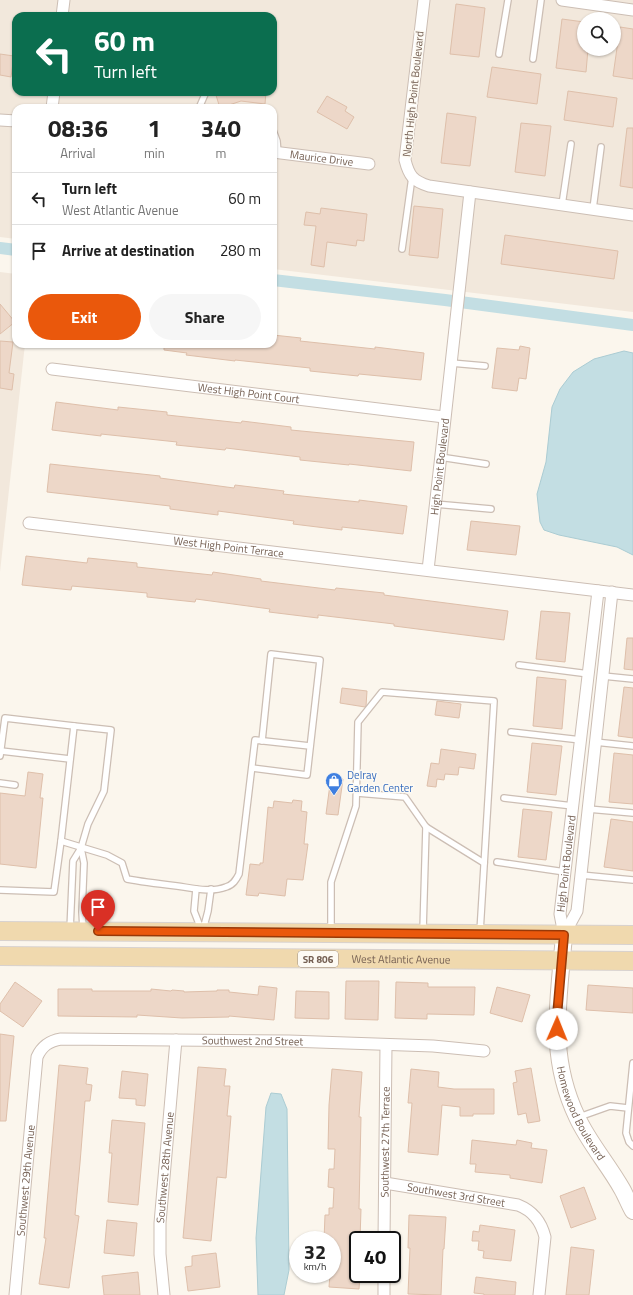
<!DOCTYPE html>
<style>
:root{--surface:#fff;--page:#f6f6f6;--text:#222;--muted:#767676;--line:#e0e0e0;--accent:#ea580c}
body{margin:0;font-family:"Titillium Web",sans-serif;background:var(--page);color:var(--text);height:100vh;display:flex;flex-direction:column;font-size:15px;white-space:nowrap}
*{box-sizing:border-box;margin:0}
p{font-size:13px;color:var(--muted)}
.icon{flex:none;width:22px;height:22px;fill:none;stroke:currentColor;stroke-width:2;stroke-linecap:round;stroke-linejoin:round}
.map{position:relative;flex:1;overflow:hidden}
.drawer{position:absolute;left:12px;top:104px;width:265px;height:244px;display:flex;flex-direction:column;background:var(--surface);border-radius:12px;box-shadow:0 1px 3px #0004}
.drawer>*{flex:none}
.banner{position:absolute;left:12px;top:12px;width:265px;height:84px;border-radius:12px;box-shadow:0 1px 3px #0004;background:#0b6e4f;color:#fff;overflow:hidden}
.controls{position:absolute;left:577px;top:12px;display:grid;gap:8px}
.controls a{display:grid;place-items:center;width:44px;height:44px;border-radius:50%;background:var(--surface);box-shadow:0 1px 3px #0004;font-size:20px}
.speed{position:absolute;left:289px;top:1231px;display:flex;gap:8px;font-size:20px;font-weight:700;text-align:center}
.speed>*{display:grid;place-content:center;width:52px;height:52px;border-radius:50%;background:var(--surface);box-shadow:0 1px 3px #0004;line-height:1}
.speed small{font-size:10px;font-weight:400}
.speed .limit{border:2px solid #111;border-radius:6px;background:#fff;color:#111}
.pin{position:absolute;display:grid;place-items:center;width:34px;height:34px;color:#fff;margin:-41px -17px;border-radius:50% 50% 50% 0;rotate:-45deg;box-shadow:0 0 4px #0007}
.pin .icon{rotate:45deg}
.me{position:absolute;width:44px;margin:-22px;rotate:1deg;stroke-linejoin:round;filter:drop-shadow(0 0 3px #0008)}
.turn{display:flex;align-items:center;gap:14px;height:84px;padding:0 16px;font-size:18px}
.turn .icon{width:52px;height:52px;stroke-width:2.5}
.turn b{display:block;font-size:28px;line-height:34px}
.eta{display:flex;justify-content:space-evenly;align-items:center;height:68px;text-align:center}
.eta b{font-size:24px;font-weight:700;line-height:28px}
.button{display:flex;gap:8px;margin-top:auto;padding:8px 16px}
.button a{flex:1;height:46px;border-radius:24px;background:var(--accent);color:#fff;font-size:16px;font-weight:700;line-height:46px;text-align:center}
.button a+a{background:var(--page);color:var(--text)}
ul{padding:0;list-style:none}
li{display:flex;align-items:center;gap:12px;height:52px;padding:0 16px;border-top:1px solid var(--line)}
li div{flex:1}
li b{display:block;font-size:15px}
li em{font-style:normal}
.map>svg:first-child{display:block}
</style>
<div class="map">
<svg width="633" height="1295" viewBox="0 0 633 1295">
<rect width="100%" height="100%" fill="#fbf6ed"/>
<!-- residential -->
<g fill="#f2e8dc" fill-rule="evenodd">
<path d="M0,0H633V312L273,269V108H16V239L0,237ZM16,16H273V92H16ZM584,19H614V49H584Z"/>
<path d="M0,272L16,274V344H25L0,572Z"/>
</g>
<!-- water -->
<g fill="#c3dee3" stroke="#abccd3">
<path d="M624,351L633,353V555L617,547L559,535L544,530L540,522L537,494L546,462L552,407L560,389L573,372L594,359Z"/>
<path d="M271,1093L281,1094L287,1109L289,1270L284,1295H258L256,1238L266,1107Z"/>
</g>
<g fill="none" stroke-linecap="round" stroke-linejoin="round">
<!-- canal -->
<g stroke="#c3dee3" stroke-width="12">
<path d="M0,248L16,250"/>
<path d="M273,280L445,300L633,325"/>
</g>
</g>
<!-- building -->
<g fill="#edd7c8" stroke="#debfaa">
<path d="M456,4L485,8L479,57L450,54Z"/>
<path d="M562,19L584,22V49H588L586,72L556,68Z"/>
<path d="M620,27L633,29V79L613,76Z"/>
<path d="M0,54L14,56L11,77L0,75Z"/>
<path d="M492,67L541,74L537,104L487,97Z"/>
<path d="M568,91L617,98L613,127L564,120Z"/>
<path d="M215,92H266L265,104L241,101L220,108Z"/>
<path d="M327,96L347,107L345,111L354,117L347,129L317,112Z"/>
<path d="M447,113L476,117L470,166L441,163Z"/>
<path d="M521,123L551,126L545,176L515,172Z"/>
<path d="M627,128H633V188L620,186Z"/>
<path d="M414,206L443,209L438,258L409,255Z"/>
<path d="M321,208L367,214L364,241L357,240L356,246L327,242L324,267L311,265L316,226L304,225L306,212L320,214Z"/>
<path d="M505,235L618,251L614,279L501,264Z"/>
<path d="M0,304L15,322L0,334Z"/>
<path d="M273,335L301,338L300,341L375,349V347L424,353L421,380L359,374L358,376L310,371V368L235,360V361L186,355L187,353L164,350V344H273Z"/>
<path d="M0,341L13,342L9,373L14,374L12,390L0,388Z"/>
<path d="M520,346L530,348L526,379L519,378L517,391L492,388L497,348L519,350Z"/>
<path d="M56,402L118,410V407L167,412V415L241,423L242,421L291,427V430L414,442L411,471L349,464V465L300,460V457L226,448L225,450L176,445L177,442L101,434V436L52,430Z"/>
<path d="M50,464L160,476V478L234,488L235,485L284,491L283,494L359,502V500L407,506L403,534L342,527V530L293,524L294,521L218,511V515L170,509V506L47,492Z"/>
<path d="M471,521L520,526L516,555L467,550Z"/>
<path d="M26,556L87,563L88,558L137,563V567L212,575L213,572L261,579V581L335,590L336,588L384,593V595L508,611L504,640L394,626V624L318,615V618L269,612L270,609L196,599L195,602L147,597V593L72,586L71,590L22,585Z"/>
<path d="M541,611L570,613L565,662L536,659Z"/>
<path d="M627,638H633V670L624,669Z"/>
<path d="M537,677L566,680L562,729L533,726Z"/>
<path d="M624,687L633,688V738L618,736Z"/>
<path d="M342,688L367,691L366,706L365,707L340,703Z"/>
<path d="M437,701L461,704L459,718L435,715Z"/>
<path d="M532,743L562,746L556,795L527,792Z"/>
<path d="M441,749L476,754L474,769L459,767L458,775L445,774L444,780L437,779L436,787L427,786L431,763L439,764Z"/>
<path d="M614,753L633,755V804L609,802Z"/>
<path d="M28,772L43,774L40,798H43L36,868L0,864V793L25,796Z"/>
<path d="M331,777L343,779L338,815L326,814Z"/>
<path d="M293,800L302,801L301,811L307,812L304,844H308L303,880L287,879L285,896L259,893L258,896L246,895L250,864L260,865V863H263L268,807L273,808L274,801L292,803Z"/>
<path d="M523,809L552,812L546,860L518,857Z"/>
<path d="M611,819L633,822V871L604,867Z"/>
<path d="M346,981H379L378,1020L345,1019Z"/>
<path d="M15,982L42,1001L23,1027L0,1011V1004Z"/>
<path d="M396,982L428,983V987H475L474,1015L427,1014V1019L395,1018Z"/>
<path d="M588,985L633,988V1013L586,1010Z"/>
<path d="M259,986L277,988L274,1020L229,1016V1017L182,1018L137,1015V1017L58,1016V989H92V991H151V989L171,991L172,990L184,991V992L217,991V990H229V992L258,995Z"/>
<path d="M497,987L530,995L522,1022L490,1013Z"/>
<path d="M296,991L329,992V1019L295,1018Z"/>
<path d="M0,1034L14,1036L6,1121H0Z"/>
<path d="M59,1065L88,1068L86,1084L92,1085L90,1101H85L80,1163L75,1215L79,1216L69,1288L39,1284L46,1238H44Z"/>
<path d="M198,1067L226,1069L224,1086H230L227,1116H231L226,1178L217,1177L211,1241L183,1238Z"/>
<path d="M531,1068L540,1121L528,1123L526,1113L518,1115L513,1083L517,1082L515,1071Z"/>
<path d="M332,1069L362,1072L359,1117H361L359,1209H361L360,1240H358V1274H360L359,1289L329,1287L330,1274H332V1240H324L325,1215H329V1208H333L334,1188L328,1187L329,1169H334L335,1149H328L329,1105Z"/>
<path d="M411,1069L439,1072L438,1087L454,1089H494V1114H473V1116H460V1107L442,1105L438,1155L408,1152L412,1103H408Z"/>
<path d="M122,1071L148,1074L145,1106L136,1105V1099L119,1098Z"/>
<path d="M112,1120L145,1123L138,1205L108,1202L112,1153H109Z"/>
<path d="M472,1140L516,1145L517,1140L532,1143L531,1148L547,1150L542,1183L510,1178V1175L475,1172L476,1164H470Z"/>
<path d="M584,1187L596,1219L571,1228L560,1196Z"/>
<path d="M409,1215L446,1217L444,1249H443L441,1295L408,1294L410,1248H408Z"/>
<path d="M107,1220L137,1223L134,1256L104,1253Z"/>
<path d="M480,1225L515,1230L511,1261L483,1258L484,1251L478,1250L479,1241H472L473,1231L479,1232Z"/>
<path d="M571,1247L594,1250L589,1295H566Z"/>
<path d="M216,1253L220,1287L188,1291L185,1267L192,1266V1256Z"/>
<path d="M138,1272L140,1295H104L102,1276Z"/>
<path d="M476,1277L516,1282L515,1295H484V1294L474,1293Z"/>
</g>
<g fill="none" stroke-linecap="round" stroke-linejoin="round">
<defs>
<g id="lane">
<path d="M499,54L508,0"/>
<path d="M533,59L541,0"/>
<path d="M199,108L206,92"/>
<path d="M273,130L277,141L278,153"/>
<path d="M562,205L571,144"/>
<path d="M593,209L601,147"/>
<path d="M402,249L412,177"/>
<path d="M451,363L485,366"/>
<path d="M440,457L486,464"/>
<path d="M435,504L491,509"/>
<path d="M519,665L589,674"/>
<path d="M603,676L633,679"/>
<path d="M511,732L581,740"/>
<path d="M595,742L633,746"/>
<path d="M1,751L70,759"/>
<path d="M0,756L5,718L74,726L61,841L107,855L122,863L127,879C143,882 160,884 177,886C192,888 211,893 226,887C233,885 236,880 239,874L255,740L310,746"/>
<path d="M252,768L307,775L320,660L271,654L262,741"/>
<path d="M0,783L15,785"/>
<path d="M357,793L405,797L426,827L484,863"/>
<path d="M504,798L573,806"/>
<path d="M588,809L633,813"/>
<path d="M81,848L84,863L82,912L83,929"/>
<path d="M497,862L565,872"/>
<path d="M581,875L633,880"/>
<path d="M196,889L194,911L201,929"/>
<path d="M0,890L54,892L61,841"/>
<path d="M70,930L73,861L81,848L88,824L104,791L111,730L74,726"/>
<path d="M203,930L208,911L211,889"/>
<path d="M331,931V882L356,806L358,722L382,692L494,701L480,932"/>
<path d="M423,931L426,827"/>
<path d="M633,1063L626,1133L629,1142L633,1146"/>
<path d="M579,1117L610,1106L628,1108"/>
</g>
<g id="street">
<path d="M424,0L405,160C409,176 413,181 429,186L633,215"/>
<path d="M562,0L633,10"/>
<path d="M62,16L64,0"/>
<path d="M52,108L54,92"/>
<path d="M0,120L16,121"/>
<path id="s1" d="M273,152L369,164"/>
<path id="s2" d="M52,369L444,417"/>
<path id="s3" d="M29,523L633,595"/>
<path id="s4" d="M428,570C442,444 457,318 470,192"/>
<path d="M564,935L577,911L612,592"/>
<path id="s5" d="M564,935L560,914L598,591"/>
<path id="s6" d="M385,1183L518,1205C533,1211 541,1221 545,1237L539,1295"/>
<path id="s7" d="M384,1240L386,1045"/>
<path id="s8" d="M15,1295L37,1057C42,1046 49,1041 61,1039L289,1041L433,1046L484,1051"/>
<path id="s9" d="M164,1295L160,1254V1223L176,1040"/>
<path d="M384,1295V1274"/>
</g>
<g id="secondary">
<path id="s10" d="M564,935C559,1000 547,1054 577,1117C589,1143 608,1164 622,1189C626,1196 629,1204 633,1211"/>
</g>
<g id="primary">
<path d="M0,931L633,935"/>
<path id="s11" d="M0,956L633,961"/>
</g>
</defs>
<!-- lane casing -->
<use href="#lane" stroke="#ccbeb4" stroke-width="8"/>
<!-- street casing -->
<use href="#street" stroke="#ccbeb4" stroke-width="13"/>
<!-- secondary casing -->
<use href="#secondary" stroke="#cebfb2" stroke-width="18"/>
<!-- primary casing -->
<use href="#primary" stroke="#d8d2cf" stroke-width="20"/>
<!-- lane -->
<use href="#lane" stroke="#fff" stroke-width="5.5"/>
<!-- street -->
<use href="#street" stroke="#fff" stroke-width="11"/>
<!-- secondary -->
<use href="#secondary" stroke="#fff" stroke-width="16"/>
<!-- primary -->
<use href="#primary" stroke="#f0d9ae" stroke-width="18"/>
</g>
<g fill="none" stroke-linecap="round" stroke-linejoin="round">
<defs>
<path id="route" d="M98,931L564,935L557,1016V1029"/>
</defs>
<!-- route casing -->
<use href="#route" stroke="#983908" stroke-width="10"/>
<!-- route -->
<use href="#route" stroke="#ea580c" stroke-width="7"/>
</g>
<!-- icons -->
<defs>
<symbol id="shop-pin" viewBox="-11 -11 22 30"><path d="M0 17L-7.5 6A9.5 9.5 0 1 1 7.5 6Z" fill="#3f7fe0" stroke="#fdfaf3"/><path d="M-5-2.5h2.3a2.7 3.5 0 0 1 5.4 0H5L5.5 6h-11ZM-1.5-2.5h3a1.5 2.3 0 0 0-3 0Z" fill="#fff"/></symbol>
</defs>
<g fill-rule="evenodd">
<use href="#shop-pin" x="324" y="771" width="20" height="27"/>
</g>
<g text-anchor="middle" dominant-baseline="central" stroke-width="3" stroke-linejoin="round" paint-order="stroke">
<!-- shield labels -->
<rect fill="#fdfaf3" stroke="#9d8e82" stroke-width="1" x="298" y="951" width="40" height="16" rx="3"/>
<g font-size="10" font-weight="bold" fill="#745f52">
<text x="318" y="959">SR 806</text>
</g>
<!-- street labels -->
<g font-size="11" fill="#745f52" stroke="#fdfaf3">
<text transform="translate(413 94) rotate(-84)">North High Point Boulevard</text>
<text stroke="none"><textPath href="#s1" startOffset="49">Maurice Drive</textPath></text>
<text stroke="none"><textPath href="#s2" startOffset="198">West High Point Court</textPath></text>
<text stroke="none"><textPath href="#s4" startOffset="104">High Point Boulevard</textPath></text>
<text stroke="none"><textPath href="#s3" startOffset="201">West High Point Terrace</textPath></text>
<text stroke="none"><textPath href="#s5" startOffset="72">High Point Boulevard</textPath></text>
<text stroke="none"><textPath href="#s11" startOffset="401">West Atlantic Avenue</textPath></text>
<text stroke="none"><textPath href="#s8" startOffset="462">Southwest 2nd Street</textPath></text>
<text stroke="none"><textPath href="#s10" startOffset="183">Homewood Boulevard</textPath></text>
<text stroke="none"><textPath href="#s7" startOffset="98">Southwest 27th Terrace</textPath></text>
<text stroke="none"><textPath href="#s9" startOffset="128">Southwest 28th Avenue</textPath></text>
<text stroke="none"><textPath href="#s8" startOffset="115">Southwest 29th Avenue</textPath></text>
<text stroke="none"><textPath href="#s6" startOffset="72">Southwest 3rd Street</textPath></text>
</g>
<!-- shop labels -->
<g font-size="11" fill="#366cbe" stroke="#fdfaf3" text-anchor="start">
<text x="347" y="775">Delray<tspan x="347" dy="13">Garden Center</tspan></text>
</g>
</g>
</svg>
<div class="controls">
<a><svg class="icon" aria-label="search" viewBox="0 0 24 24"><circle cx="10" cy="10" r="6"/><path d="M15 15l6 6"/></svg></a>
</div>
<div class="speed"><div>32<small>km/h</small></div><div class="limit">40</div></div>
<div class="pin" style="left:98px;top:931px;background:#d93025"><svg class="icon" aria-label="arrive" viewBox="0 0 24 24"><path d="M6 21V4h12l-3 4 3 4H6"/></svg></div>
<svg class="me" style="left:557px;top:1029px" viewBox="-20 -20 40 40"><circle r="19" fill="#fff"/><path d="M0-13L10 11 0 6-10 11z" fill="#ea580c"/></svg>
<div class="banner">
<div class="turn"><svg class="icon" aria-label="left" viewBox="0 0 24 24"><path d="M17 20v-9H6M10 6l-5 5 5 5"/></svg><div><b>60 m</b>Turn left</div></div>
</div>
<section class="drawer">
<div class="eta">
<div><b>08:36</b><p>Arrival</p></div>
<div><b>1</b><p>min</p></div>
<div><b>340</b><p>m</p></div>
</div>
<ul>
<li><svg class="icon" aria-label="left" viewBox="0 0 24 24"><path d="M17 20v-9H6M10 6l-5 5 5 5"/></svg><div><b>Turn left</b><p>West Atlantic Avenue</p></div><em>60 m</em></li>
<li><svg class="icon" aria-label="arrive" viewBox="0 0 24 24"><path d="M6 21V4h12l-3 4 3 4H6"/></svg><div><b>Arrive at destination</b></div><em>280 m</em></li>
</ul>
<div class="button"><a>Exit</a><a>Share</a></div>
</section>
</div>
